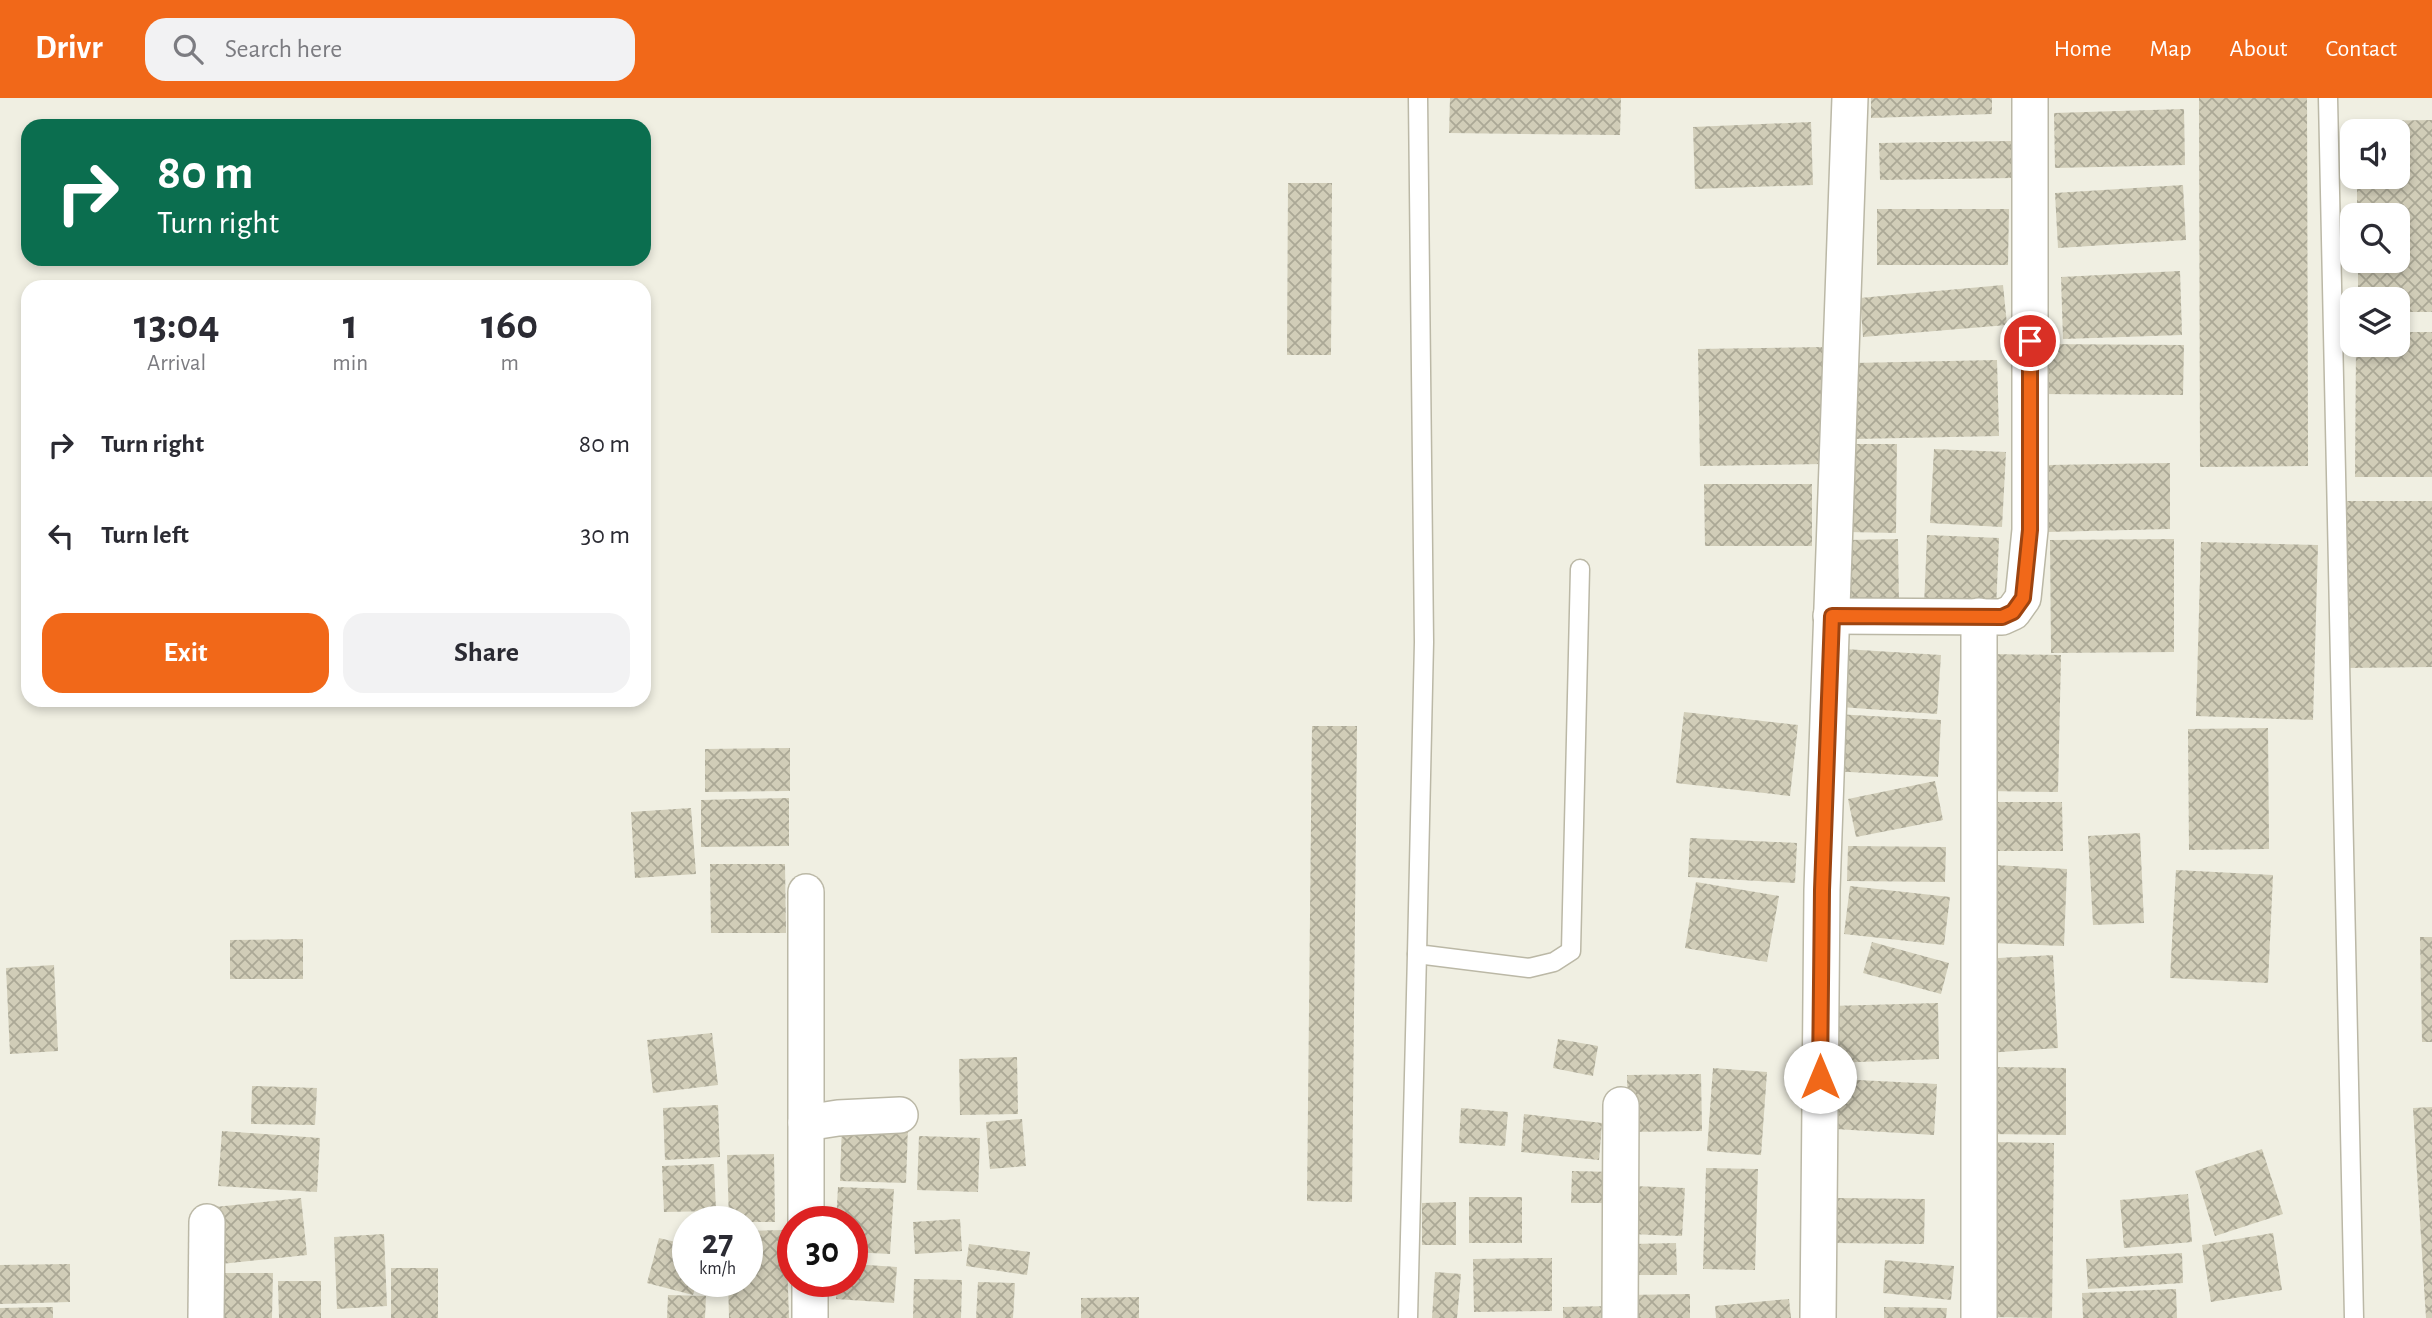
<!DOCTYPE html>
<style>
:root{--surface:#fff;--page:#f2f2f3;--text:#2b2b33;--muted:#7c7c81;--accent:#f16819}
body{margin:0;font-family:"Alegreya Sans",sans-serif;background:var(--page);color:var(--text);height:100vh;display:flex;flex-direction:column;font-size:26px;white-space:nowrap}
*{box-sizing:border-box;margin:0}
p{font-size:23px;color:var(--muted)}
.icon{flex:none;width:38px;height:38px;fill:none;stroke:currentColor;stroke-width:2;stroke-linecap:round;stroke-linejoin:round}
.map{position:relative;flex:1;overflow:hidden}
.side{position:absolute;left:21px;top:182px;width:630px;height:427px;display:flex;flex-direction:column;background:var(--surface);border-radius:21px;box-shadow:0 4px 10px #0003}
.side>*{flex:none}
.banner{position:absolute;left:21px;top:21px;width:630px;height:147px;border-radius:21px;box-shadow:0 4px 10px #0003;background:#0b6e4f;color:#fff;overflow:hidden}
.buttons{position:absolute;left:2340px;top:21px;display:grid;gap:14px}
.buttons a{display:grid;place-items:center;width:70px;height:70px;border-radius:14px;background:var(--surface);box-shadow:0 4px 10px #0003;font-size:35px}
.speed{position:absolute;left:672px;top:1108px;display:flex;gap:14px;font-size:35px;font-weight:700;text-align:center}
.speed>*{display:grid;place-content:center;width:91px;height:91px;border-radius:50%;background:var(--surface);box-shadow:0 4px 10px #0003;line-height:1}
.speed small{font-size:18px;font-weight:400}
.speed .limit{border:10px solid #d22;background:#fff;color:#111}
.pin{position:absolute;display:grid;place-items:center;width:60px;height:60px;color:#fff;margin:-30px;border:4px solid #fff;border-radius:50%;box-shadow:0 2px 7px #0007}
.me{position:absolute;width:77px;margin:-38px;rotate:0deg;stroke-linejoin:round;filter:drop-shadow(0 0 5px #0008)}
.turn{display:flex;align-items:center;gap:24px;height:147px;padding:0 21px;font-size:32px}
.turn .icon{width:91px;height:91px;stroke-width:2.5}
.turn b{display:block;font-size:49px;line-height:60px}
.eta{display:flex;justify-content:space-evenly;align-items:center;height:119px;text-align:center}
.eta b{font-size:42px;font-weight:600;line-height:49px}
.button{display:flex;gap:14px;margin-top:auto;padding:14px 21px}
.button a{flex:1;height:80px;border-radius:21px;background:var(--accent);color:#fff;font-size:28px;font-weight:600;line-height:80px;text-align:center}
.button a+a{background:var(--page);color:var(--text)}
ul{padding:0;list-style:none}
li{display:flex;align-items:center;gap:21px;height:91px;padding:0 21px}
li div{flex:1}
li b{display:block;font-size:26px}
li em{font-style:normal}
header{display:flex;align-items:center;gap:42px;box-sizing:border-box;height:98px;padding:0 35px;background:var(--accent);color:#fff}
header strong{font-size:33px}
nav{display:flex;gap:38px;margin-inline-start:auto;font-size:24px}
.search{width:490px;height:63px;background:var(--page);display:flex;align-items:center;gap:18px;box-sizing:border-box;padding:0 24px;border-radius:21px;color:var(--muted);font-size:26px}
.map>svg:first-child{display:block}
</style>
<header>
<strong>Drivr</strong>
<div class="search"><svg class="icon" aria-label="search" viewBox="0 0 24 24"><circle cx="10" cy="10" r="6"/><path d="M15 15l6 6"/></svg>Search here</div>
<nav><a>Home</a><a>Map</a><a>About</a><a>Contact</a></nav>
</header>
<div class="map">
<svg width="2432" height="1220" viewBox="0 0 2432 1220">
<defs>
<pattern id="building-cross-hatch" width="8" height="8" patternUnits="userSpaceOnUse" patternTransform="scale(1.75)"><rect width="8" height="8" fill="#d1cdb8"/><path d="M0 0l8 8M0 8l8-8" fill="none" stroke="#aba896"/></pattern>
</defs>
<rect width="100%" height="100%" fill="#f0efe2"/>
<!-- building -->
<g fill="url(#building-cross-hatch)">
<path d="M1450,0H1621L1620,37L1449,35Z"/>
<path d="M1871,0H1992V16L1871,20Z"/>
<path d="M2199,0H2307L2308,368L2200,369Z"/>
<path d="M2184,11L2185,67L2055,70L2054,15Z"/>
<path d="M2432,22V214H2398V201H2358V163H2398V117H2357V79H2398V33H2357V23Z"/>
<path d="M1811,24L1813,87L1695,91L1693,29Z"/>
<path d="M2012,43L2013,80L1880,82L1879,45Z"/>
<path d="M1288,85H1332L1331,257H1287Z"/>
<path d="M2183,87L2186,142L2058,150L2055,95Z"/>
<path d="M1877,111H2009L2008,167H1877Z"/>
<path d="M2180,173L2182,237L2063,241L2061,179Z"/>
<path d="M2003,187L2007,227L1863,239L1860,200Z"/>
<path d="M2398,234H2432V379H2355L2356,247H2398Z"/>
<path d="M2040,246L2184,247L2183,297L2038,296Z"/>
<path d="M1822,249L1823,366L1700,368L1698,251Z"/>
<path d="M1997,262L1999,338L1855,341L1854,265Z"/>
<path d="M1849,346H1897L1896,435L1848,434Z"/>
<path d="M1934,351L2006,354L2002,429L1930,425Z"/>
<path d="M2170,365V431L2048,434V367Z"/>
<path d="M1704,386H1812V448H1705Z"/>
<path d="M2347,403H2432V569L2347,570Z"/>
<path d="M1927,437L1999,440L1996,511L1924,508Z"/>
<path d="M1898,441L1899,511L1849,512L1848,442Z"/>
<path d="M2174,441V554L2051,555L2050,442Z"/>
<path d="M2201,444L2318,447L2313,622L2196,618Z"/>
<path d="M1844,551L1941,557L1937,616L1841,609Z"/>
<path d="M1989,556L2061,557L2058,694L1987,693Z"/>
<path d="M1684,614L1798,627L1790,698L1676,685Z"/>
<path d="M1836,616L1941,622L1938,679L1832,673Z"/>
<path d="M1312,628H1357L1352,1104L1307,1103Z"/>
<path d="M2268,630L2269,751L2189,752L2188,631Z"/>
<path d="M790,650V693L705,694V651Z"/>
<path d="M1935,683L1943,722L1856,739L1848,701Z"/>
<path d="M789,700V748L701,749V702Z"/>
<path d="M1992,704H2062L2063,753H1992Z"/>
<path d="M691,710L696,776L635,780L631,714Z"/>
<path d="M2140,735L2144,825L2093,827L2088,738Z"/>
<path d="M1690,740L1797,745L1795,785L1688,779Z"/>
<path d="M1848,748L1946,749L1945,784L1847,783Z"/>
<path d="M710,766H785L786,835H711Z"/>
<path d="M1995,767L2067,771L2064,848L1992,845Z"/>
<path d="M2176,772L2273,777L2268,885L2170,880Z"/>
<path d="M1696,784L1779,798L1767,864L1685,850Z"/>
<path d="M1850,788L1950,799L1944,847L1844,836Z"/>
<path d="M2420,839H2432V944H2422Z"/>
<path d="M303,841V881H230V842Z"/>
<path d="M1872,844L1949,865L1941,896L1863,875Z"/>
<path d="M2053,857L2058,950L1986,955L1981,861Z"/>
<path d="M54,867L58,953L10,956L6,870Z"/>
<path d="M1938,905L1939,961L1832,965L1830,908Z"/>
<path d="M712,935L718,987L653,995L647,942Z"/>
<path d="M1558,941L1598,948L1593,978L1553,970Z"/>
<path d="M1017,959L1018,1016L960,1017L959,961Z"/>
<path d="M1988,969L2066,970V1037L1987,1036Z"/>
<path d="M1713,970L1767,974L1761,1057L1707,1053Z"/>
<path d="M1701,976L1702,1033L1628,1034L1627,977Z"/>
<path d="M1838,981L1937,986L1934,1037L1835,1031Z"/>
<path d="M252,988L317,990L315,1027L251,1026Z"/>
<path d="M718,1007L720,1059L665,1062L663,1010Z"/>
<path d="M2432,1009V1220H2426L2413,1010Z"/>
<path d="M1461,1010L1508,1014L1505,1048L1459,1045Z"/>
<path d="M1524,1016L1602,1025L1599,1062L1521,1054Z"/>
<path d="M1022,1021L1026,1068L990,1071L986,1024Z"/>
<path d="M842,1026L908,1028L906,1085L840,1083Z"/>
<path d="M222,1033L320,1040L317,1094L218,1088Z"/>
<path d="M919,1038L980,1040L978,1094L917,1092Z"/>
<path d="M1991,1044L2054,1045L2052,1220L1989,1219Z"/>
<path d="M2262,1051L2283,1116L2215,1138L2195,1073Z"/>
<path d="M774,1056L775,1124H729L727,1057Z"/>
<path d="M714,1066L716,1113L664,1114L662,1068Z"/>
<path d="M1706,1070L1758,1071L1755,1172L1703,1171Z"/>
<path d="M1572,1073L1615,1074L1614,1105H1571Z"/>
<path d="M1633,1088L1685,1090L1682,1138L1630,1136Z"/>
<path d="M838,1089L894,1091L890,1156L852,1154V1124H836Z"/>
<path d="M2188,1096L2192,1144L2124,1150L2120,1102Z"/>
<rect x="1469" y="1099" width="53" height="46"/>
<path d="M301,1100L307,1157L221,1166L215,1109Z"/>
<path d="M1835,1100L1925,1101L1924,1146L1834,1145Z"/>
<path d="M1456,1104V1147H1422V1105Z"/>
<path d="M960,1121L962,1153L915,1156L913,1124Z"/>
<path d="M786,1132L789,1220H729L728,1183H747V1133Z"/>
<path d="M2273,1135L2282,1192L2211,1204L2202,1147Z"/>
<path d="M384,1136L387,1208L337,1211L334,1139Z"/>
<path d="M659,1140L688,1147V1183H697L693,1197L647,1185Z"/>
<path d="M1676,1145L1677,1177H1634V1146Z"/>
<path d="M969,1146L1030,1154L1027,1177L966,1168Z"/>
<path d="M2182,1155L2183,1185L2088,1191L2086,1161Z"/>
<path d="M1552,1160V1213L1474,1214L1473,1161Z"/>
<path d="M1885,1162L1954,1168L1951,1202L1883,1195Z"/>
<path d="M70,1166V1204L0,1206V1167Z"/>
<path d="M852,1166L897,1169L894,1205L836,1201L837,1183H852Z"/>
<rect x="391" y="1170" width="47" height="50"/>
<path d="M1435,1174L1461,1176L1457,1220H1432Z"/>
<path d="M217,1175H273L272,1220H217Z"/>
<path d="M914,1181L962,1182L961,1220H913Z"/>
<path d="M278,1183H321V1220H279Z"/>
<path d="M978,1184L1015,1185L1013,1220H976Z"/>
<path d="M2176,1191L2177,1220H2083L2082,1195Z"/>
<path d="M1690,1196V1220H1626V1197Z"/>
<path d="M668,1197L706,1198L705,1220H667Z"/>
<path d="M1139,1199V1220H1081V1200Z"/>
<path d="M1789,1201L1791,1220H1716L1715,1208Z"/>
<path d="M1611,1208V1220H1563V1209Z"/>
<path d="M53,1209V1220H0V1210Z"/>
<path d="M1884,1209L1947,1210L1946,1220H1884Z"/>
</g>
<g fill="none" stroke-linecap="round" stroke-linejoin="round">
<defs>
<g id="service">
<path d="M1418,0L1424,544L1417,856L1529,870L1554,864L1571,853L1580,471"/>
<path d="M2328,0L2354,1220"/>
<path d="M1408,1220L1417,856"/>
</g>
<g id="minor">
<path d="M1831,518L2002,519L2013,514L2023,500L2030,432V0"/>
<path d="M1979,518V1220"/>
<path d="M806,1025V794"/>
<path d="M806,1124V1025L838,1020L900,1017"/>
<path d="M810,1183V1220"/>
<path d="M206,1220L207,1124"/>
<path d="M1620,1220L1621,1007"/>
<path d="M1818,1220L1822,792L1850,0"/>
</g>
</defs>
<!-- service casing -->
<use href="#service" stroke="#bbb8a6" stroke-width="21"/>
<!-- minor casing -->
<use href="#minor" stroke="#bbb8a6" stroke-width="38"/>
<!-- service -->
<use href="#service" stroke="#fff" stroke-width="18"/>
<!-- minor -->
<use href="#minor" stroke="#fff" stroke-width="35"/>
</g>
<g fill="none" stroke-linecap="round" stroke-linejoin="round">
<defs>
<path id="route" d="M1820,979L1822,792L1832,518L2002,519L2013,514L2023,500L2030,432V243"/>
</defs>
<!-- route casing -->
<use href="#route" stroke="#9d4410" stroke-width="18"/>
<!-- route -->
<use href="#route" stroke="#f16819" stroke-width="12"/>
</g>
</svg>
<div class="buttons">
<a><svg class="icon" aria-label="sound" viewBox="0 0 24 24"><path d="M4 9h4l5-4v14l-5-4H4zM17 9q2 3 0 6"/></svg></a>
<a><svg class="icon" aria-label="search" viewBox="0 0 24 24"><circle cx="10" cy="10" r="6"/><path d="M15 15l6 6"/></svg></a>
<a><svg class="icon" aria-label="layers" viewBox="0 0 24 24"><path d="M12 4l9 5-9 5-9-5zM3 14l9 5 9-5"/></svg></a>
</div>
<div class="speed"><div>27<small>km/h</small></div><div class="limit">30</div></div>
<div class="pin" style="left:2030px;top:243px;background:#d93025"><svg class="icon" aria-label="arrive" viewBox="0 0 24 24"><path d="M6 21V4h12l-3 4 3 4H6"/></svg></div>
<svg class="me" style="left:1820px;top:979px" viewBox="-20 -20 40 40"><circle r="19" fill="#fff"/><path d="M0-13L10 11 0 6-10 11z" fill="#f16819"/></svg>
<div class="banner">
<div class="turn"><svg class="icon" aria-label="right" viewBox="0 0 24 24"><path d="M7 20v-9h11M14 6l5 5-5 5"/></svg><div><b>80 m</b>Turn right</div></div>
</div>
<section class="side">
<div class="eta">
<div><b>13:04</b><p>Arrival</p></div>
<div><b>1</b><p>min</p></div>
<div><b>160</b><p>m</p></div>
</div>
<ul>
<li><svg class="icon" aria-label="right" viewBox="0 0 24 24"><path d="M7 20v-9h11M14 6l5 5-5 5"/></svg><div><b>Turn right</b></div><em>80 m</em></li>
<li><svg class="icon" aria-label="left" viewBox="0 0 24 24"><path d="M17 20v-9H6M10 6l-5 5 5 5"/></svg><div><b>Turn left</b></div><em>30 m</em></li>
</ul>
<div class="button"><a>Exit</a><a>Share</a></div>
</section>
</div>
